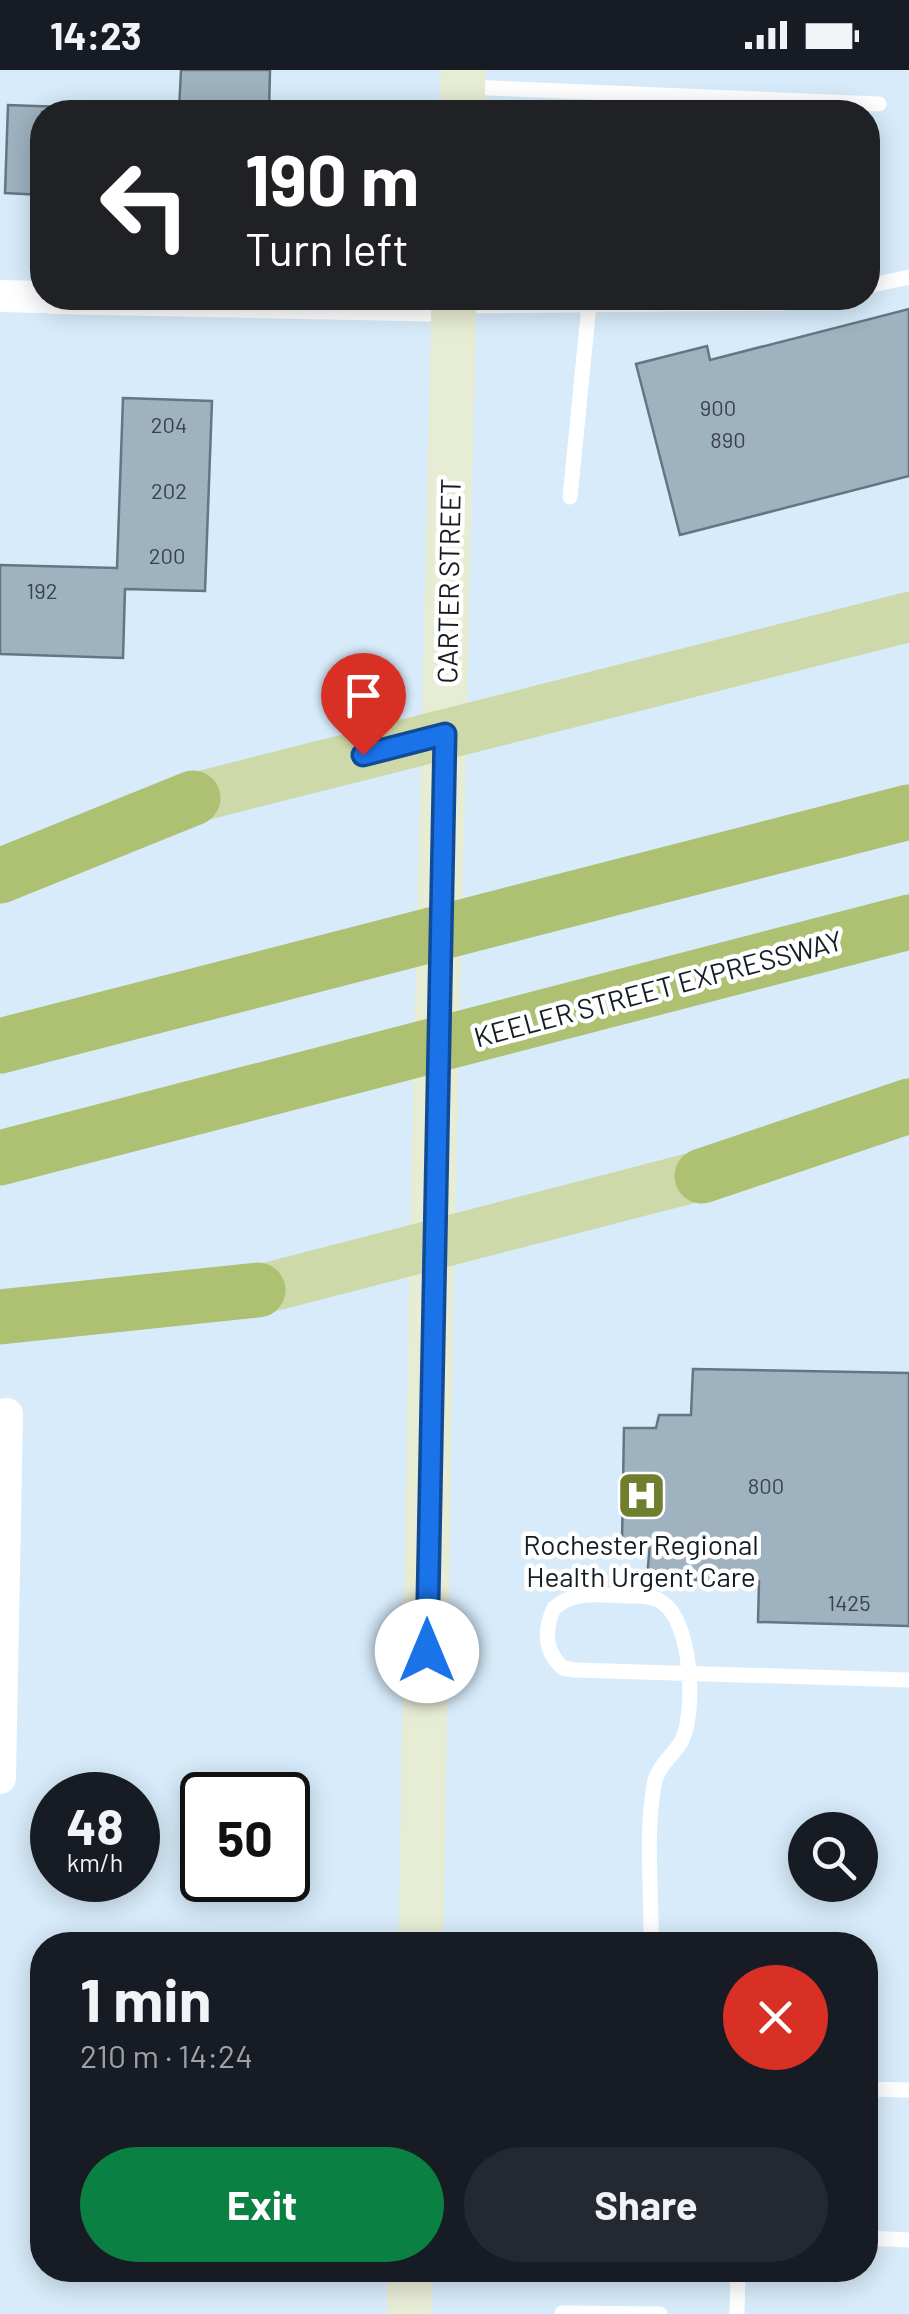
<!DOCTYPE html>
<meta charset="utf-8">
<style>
:root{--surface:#171b24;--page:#242831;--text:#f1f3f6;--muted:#9ea1a6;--accent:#0b8043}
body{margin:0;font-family:Barlow,sans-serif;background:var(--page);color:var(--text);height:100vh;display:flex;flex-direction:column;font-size:38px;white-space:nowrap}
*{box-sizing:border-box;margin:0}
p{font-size:32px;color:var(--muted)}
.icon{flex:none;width:55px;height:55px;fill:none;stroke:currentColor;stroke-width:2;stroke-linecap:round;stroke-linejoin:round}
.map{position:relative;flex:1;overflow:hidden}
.drawer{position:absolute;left:30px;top:1862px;width:848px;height:350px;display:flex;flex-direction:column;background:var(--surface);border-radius:40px;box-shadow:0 5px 25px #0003}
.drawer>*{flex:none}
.top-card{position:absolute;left:30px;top:30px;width:850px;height:210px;border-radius:40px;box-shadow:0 5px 25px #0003;background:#202124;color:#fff;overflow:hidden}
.buttons{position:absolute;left:788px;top:1742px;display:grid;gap:20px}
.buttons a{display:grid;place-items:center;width:90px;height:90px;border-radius:50%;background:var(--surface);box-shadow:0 5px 25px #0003;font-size:50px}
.speed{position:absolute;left:30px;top:1702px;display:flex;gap:20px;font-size:50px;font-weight:700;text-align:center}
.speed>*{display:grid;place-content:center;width:130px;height:130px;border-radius:50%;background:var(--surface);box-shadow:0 5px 25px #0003;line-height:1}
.speed small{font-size:25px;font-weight:400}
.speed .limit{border:5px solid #111;border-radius:15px;background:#fff;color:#111}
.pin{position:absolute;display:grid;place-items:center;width:85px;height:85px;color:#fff;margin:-102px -42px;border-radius:50% 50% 50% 0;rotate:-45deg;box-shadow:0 0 10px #0007}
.pin .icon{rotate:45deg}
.me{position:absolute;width:110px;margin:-55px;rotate:0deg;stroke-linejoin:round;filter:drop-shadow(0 0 8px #0008)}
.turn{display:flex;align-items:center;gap:35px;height:210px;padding:0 50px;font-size:45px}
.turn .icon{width:130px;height:130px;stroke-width:2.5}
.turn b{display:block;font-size:70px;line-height:85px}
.round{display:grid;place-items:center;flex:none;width:105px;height:105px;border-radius:52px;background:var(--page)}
.headline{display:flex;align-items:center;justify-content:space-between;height:170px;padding:0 50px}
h1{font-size:60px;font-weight:700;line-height:75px}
.primary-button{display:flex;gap:20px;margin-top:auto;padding:20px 50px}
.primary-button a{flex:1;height:115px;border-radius:60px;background:var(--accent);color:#fff;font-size:40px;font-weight:700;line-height:115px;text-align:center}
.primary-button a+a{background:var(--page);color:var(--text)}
.status{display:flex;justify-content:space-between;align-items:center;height:70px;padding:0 50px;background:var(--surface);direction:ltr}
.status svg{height:28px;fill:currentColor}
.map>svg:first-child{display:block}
</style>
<div class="status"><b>14:23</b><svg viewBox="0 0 49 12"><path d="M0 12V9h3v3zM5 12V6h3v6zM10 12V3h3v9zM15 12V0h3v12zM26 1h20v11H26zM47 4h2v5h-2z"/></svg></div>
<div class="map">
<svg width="909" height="2244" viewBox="0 0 909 2244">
<rect width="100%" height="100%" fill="#d7ebfa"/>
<!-- building -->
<g fill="#9fb2c0" stroke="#647683" stroke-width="2.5">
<path d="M181,0H270L269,42H42V125L5,123L8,35L179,41Z"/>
<path d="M909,239V406L680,465L636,294L707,276L710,290Z"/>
<path d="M123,328L212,331L205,521L125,519L123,588L0,584V495L117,498Z"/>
<path d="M693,1299L909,1303V1556L758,1552L759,1511L647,1509L650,1472H622L624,1358H656L659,1345H691Z"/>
</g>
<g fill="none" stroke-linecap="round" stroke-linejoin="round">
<!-- lane -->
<g stroke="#fff" stroke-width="15">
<path d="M467,17L879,34"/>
<path d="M868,216L909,207"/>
<path d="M458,236L784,233L813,228"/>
<path d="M570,427L589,235"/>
<path d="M651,1875C652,1823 645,1765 654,1715C658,1694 673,1687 682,1670C696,1641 692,1553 663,1533C653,1525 639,1526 627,1526C600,1525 575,1520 554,1538C544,1560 544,1581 563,1598L575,1600L909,1610"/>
<path d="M865,2019L909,2020"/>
<path d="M865,2168L909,2170"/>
<path d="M562,2243L660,2244"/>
<path d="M737,2244L738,2200"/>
</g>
<!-- street -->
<g stroke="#fff" stroke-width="32">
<path d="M0,226L42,227"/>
<path d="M52,228L454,236"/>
<path d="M0,1345L7,1344L0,1708"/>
</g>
<!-- secondary -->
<g stroke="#e7ecd5" stroke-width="45">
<path d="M462,42L463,0"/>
<path d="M421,1875L432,1178L454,228"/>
<path d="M409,2244L410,2200"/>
</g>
<!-- primary -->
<g stroke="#ced9aa" stroke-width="50">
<path d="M193,728L909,547"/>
<path d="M258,1220L742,1095"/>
</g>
<!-- highway -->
<g stroke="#aec072" stroke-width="55">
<path d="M0,806L193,728"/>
<path d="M0,976L909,742"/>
<path d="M0,1088L909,852"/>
<path d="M702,1106L909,1036"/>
<path d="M0,1247L258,1220"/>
</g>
</g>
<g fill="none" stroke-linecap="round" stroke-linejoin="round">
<defs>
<path id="route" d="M363,685L445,664L427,1581"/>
</defs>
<!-- route casing -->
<use href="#route" stroke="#114b97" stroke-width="25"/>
<!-- route -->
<use href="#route" stroke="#1a73e8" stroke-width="18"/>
</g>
<!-- icons -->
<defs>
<symbol id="hospital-square" viewBox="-11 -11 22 22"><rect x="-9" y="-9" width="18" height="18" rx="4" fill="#6f7f2e" stroke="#fff"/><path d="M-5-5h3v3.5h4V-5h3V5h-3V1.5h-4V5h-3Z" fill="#fff"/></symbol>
</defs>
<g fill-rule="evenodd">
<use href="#hospital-square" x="614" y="1398" width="55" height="55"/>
</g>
<g text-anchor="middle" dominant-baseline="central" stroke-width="9" stroke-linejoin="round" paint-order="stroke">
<!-- number labels -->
<g font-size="22" fill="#38424a">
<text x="718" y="337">900</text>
<text x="169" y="354">204</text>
<text x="728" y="369">890</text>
<text x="169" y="420">202</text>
<text x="167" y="485">200</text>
<text x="42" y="520">192</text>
<text x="766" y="1415">800</text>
<text x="849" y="1532">1425</text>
</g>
<!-- street labels -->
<g font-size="28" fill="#161d22" stroke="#fff">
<text transform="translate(448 511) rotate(-89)">CARTER STREET</text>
<text transform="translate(658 918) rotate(-15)">KEELER STREET EXPRESSWAY</text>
</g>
<!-- poi labels -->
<g font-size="28" fill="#161d22" stroke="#fff">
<text x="641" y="1474">Rochester Regional<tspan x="641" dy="32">Health Urgent Care</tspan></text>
</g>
</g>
</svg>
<div class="buttons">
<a><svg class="icon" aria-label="search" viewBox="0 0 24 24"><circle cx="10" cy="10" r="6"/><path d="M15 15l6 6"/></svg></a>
</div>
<div class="speed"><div>48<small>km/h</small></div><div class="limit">50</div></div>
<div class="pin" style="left:363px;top:685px;background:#d93025"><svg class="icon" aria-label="arrive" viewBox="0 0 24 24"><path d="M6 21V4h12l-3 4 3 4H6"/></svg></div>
<svg class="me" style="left:427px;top:1581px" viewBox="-20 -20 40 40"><circle r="19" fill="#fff"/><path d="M0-13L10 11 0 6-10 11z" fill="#1a73e8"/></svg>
<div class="top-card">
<div class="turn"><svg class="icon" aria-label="left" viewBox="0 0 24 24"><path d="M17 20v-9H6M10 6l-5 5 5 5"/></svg><div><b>190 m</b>Turn left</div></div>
</div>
<section class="drawer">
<div class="headline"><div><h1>1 min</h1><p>210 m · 14:24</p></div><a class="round" style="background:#d93025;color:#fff"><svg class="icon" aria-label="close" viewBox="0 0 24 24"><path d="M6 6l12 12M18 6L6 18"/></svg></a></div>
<div class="primary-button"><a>Exit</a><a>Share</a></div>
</section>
</div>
